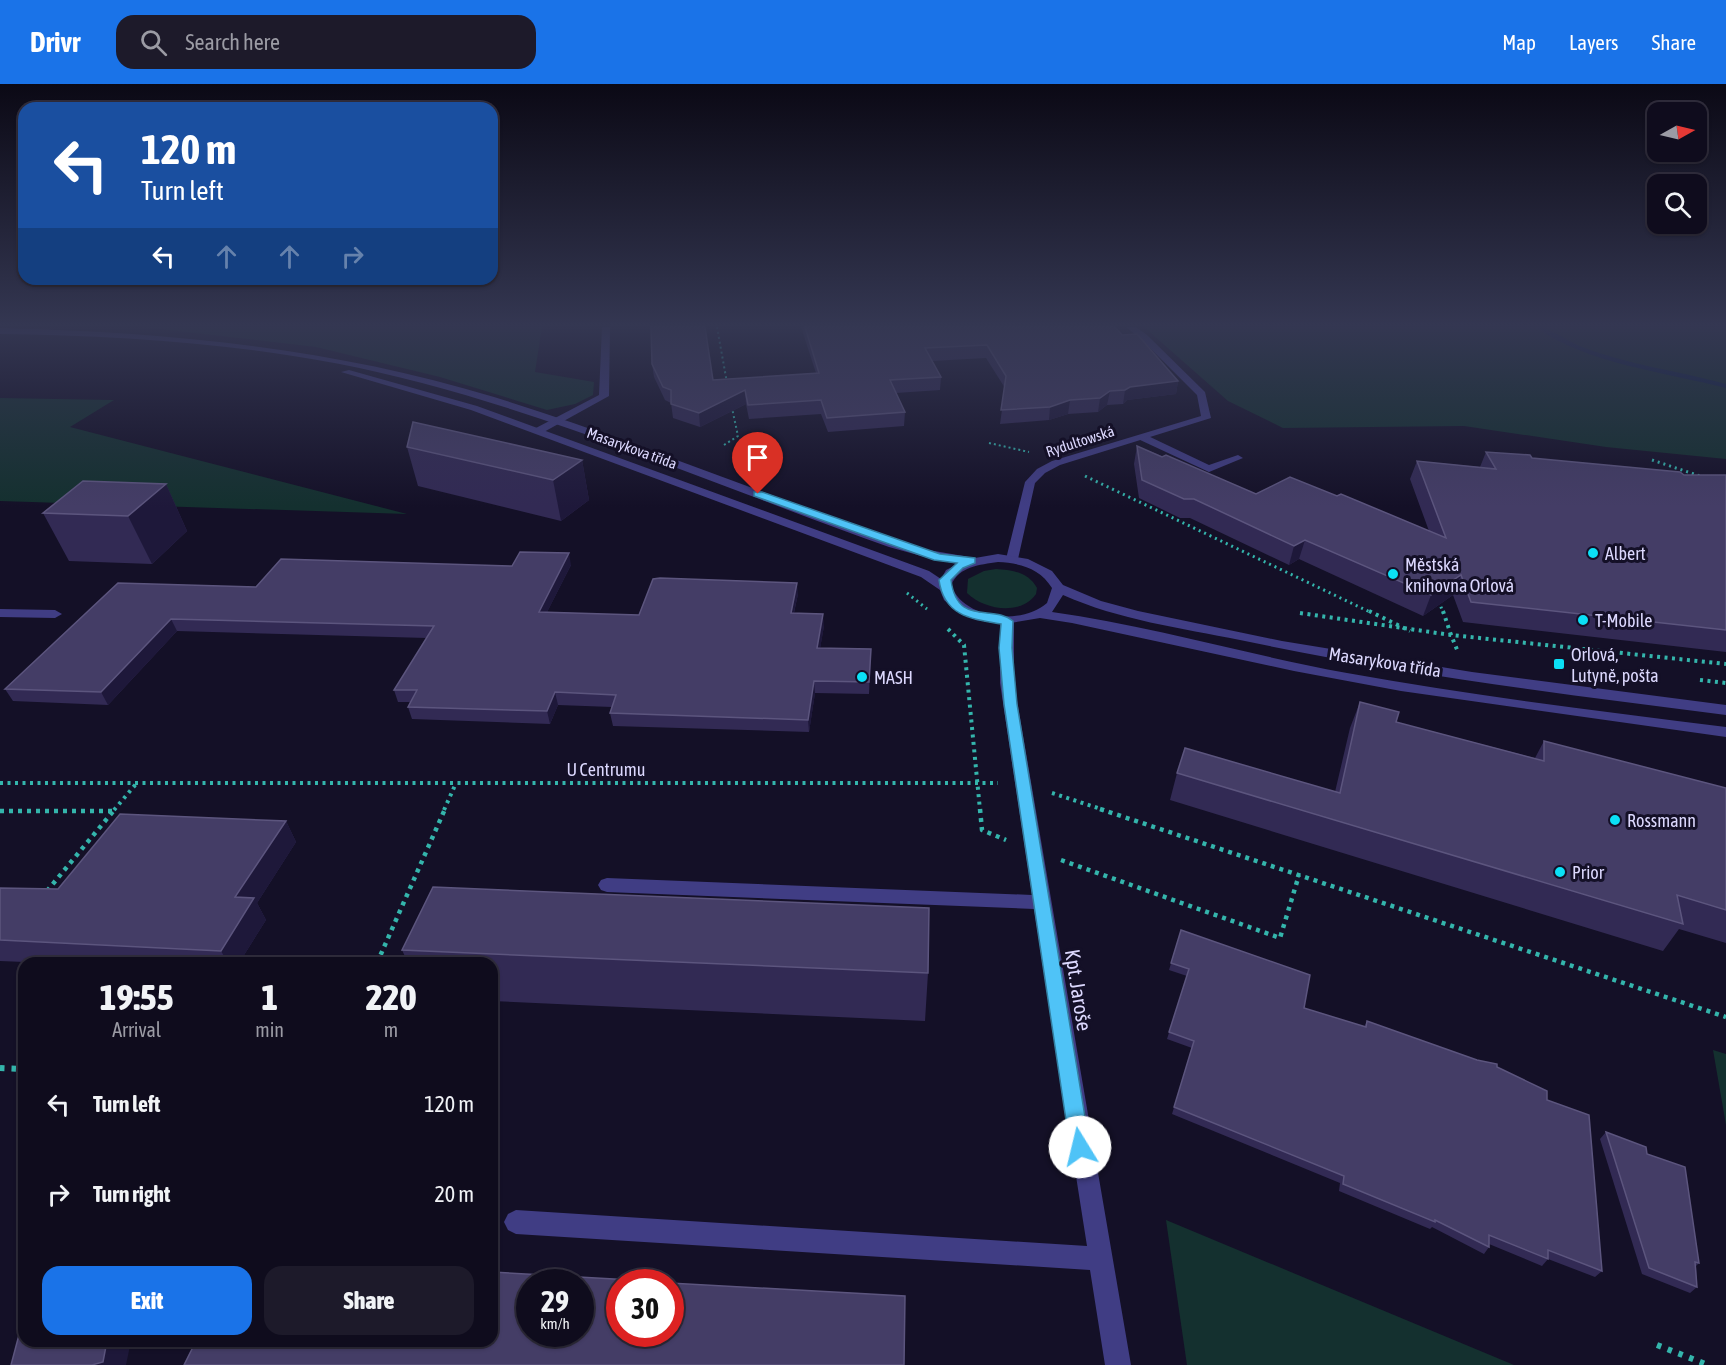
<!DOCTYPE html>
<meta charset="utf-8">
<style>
:root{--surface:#0f0c1d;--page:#1d1a2a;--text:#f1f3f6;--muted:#9b9ba4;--line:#2f2c3b;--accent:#1a73e8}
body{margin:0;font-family:"Asap Condensed",sans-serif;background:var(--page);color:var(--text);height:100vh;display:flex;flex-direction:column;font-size:22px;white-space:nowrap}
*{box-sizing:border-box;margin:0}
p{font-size:20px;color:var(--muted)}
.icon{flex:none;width:33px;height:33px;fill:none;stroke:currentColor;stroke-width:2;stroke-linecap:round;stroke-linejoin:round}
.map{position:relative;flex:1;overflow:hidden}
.side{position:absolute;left:18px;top:873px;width:480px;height:390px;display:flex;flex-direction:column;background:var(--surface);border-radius:18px;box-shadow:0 2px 4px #0004,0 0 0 2px var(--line)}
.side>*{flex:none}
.top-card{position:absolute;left:18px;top:18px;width:480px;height:183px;border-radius:18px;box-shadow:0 2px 4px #0004,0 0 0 2px var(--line);background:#1a4fa0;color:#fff;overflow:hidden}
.needle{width:39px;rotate:82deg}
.buttons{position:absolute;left:1647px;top:18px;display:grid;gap:12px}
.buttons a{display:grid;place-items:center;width:60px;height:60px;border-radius:12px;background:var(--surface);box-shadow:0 2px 4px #0004,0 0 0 2px var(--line);font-size:30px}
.speed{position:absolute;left:516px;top:1185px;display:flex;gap:12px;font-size:30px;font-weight:700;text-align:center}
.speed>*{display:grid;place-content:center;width:78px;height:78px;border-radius:50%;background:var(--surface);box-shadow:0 2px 4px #0004,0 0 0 2px var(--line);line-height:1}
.speed small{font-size:15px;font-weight:400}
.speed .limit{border:9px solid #d22;background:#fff;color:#111}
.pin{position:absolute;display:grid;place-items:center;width:51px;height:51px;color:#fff;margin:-62px -26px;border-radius:50% 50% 50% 0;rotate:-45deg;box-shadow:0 0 6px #0007}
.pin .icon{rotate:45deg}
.me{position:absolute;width:66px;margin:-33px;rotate:351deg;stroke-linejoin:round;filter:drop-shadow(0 0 4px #0008)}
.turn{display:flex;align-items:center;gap:21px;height:126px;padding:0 24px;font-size:27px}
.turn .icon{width:78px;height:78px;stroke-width:2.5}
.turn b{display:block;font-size:42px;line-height:51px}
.lanes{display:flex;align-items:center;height:57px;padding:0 24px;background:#0003;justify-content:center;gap:30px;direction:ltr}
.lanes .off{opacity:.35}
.eta{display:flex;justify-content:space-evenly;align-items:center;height:102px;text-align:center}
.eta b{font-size:36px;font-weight:800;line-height:42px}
.cta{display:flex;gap:12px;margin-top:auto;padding:12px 24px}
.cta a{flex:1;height:69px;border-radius:18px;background:var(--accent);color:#fff;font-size:24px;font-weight:800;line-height:69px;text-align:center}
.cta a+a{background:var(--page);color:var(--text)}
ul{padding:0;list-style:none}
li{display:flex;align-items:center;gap:18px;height:90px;padding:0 24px}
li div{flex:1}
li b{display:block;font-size:22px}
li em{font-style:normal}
header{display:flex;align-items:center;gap:36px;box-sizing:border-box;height:84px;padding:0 30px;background:var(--accent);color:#fff}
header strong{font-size:28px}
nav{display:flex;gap:33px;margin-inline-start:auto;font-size:21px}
.search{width:420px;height:54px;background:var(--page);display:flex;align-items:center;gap:15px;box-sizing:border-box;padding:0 21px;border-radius:18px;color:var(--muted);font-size:22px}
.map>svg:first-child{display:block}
</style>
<header>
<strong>Drivr</strong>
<div class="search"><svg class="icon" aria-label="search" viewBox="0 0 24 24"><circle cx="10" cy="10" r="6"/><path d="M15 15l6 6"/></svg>Search here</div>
<nav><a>Map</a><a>Layers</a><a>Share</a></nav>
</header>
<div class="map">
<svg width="1726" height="1281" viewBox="0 0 1726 1281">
<rect width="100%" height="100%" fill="#141027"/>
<!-- green -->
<g fill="#14302f">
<path d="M142,243H542L535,288L594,298L593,311L575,320L547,326L440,293L316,263Z"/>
<path d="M1144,243H1726V375L1606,363L1464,342L1283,344L1228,317Z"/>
<path d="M0,314L114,316L70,343L407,430L0,417Z"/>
<path d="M996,485C1012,486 1028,488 1037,504L1036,510C1021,532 984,526 967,509L968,495L984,487Z"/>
<path d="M1713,966L1726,970V1041Z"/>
<path d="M1166,1136L1514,1281H1187Z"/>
</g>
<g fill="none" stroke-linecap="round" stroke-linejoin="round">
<!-- stream -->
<path fill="#0c2144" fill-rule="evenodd" d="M1536,243C1549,243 1569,258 1582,263C1629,281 1679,287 1726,300V304C1669,289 1583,279 1536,243Z"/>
<!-- path-far4 -->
<g stroke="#34b5ac" stroke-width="2" stroke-dasharray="2 3" stroke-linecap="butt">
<path d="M717,243L727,299"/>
<path d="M989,359L1029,368"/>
<path d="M724,361L738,352L732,324"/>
</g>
<!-- path-far3 -->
<g stroke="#34b5ac" stroke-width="3" stroke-dasharray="2 4" stroke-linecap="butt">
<path d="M1652,376L1700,392"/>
<path d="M1085,392L1372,529"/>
<path d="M907,509L927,525"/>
<path d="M1439,517L1443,529"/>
</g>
<!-- path-far2 -->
<g stroke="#34b5ac" stroke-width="4" stroke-dasharray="3 4.5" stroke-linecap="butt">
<path d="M1369,527L1410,547"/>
<path d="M1443,527L1451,551L1726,580"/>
<path d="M1300,529L1451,551L1458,568"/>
<path d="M948,545L964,561L980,726"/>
<path d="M1700,596L1726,599"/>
<path d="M0,699H998"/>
<path d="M1052,709L1104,726"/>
<path d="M114,726L136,700"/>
<path d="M444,726L456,699"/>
</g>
<!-- path-far1 -->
<g stroke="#34b5ac" stroke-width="4.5" stroke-dasharray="4 5" stroke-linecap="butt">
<path d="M980,725L982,746L1006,756"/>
<path d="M1100,725L1726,933"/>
<path d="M0,727H113"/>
<path d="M1061,776L1280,854L1299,791"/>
<path d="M47,807L115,725"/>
<path d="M377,879L445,725"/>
</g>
<!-- path -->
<g stroke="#34b5ac" stroke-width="6" stroke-dasharray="4.5 7" stroke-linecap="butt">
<path d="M0,984L24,985"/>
<path d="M1657,1261L1708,1281"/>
</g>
<!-- service -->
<g fill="#403d84" fill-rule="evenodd">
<path d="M602,243H610L609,312L542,349H534V345L599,311Z"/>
<path d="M1138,351H1146L1209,381L1238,371L1243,374L1209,388L1138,355Z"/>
</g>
<!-- minor -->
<g fill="#403d84" fill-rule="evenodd">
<path d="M1126,243H1136L1147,251L1205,308L1211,334L1060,381L1045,389L1035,399L1018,475L1016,478H1008L1006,475L1025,398L1037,385L1052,377L1201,332L1197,311L1141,255Z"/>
<path d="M0,525L55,526L62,530L55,534L0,533Z"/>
<path d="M1007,533L1014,537V599L1131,1281H1105L1090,1186L516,1150L508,1146L504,1138L508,1130L516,1126L1087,1162L1034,825L607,808L601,806L598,801L601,796L607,794L1032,811L1000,599V537Z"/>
</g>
<!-- tertiary -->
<path fill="#403d84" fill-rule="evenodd" d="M0,244C168,248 333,264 494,313C604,347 710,389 818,428C851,440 883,454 917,464L975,474L998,470L1028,475L1052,487L1063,501L1101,517L1138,527L1282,557L1472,588L1726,621V631C1563,610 1400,590 1240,556C1181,544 1119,536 1063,511L1052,528C1152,542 1248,571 1347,589C1473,612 1599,627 1726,643V653L1401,607L1294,587L1072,539L1040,534L1005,540L976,536L957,527L944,516L940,506L921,493L471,326L341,288L349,286L477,322L929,487L941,495L946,486L958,480L932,475L889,463C733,408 581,341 422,299C284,262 142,252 0,250ZM998,478C1019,479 1040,484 1052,504L1047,519C1021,542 963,535 951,501C960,482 979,481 998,478Z"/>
</g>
<!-- wall -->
<g fill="#322a54">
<path d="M801,243H1115L1122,251L1178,297L1176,310L1127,316L1123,320L1107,321L1098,328L1068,330L1049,336L1000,340L1005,304L986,274L932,277L941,293L940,306L896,309L905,328L904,342L828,348L821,330L749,335L746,320L700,343L673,334L671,319L665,316L654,293L652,280L713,296L816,289Z"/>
<path d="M1137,362L1256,410L1337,412L1429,447L1410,395L1417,377L1480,383L1486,368L1532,374L1684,391H1726V568L1463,538L1453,511L1423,532L1299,475L1289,481L1190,434H1180L1139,414L1134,380Z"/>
<path d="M407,363L582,376L589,416L561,437L418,402Z"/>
<path d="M166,400L187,447L152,480L69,477L43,429Z"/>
<path d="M571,481L547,528L639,531L798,510L794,529L824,542L820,564L871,565L869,610L815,609L809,648L613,642L610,629L612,623L558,621L550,640L412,635L408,623L410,618H398L394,606L427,554L177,547L108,621L13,617L5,605L118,499L256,503L512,482Z"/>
<path d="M1360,618L1396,638L1535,674L1544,657L1726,704V859L1679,845L1663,867L1170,716L1177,689L1335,708L1350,644Z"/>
<path d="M286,737L296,758L257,819L266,836L239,879H49L0,877V804L58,805Z"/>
<path d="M1181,846L1304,924L1364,943L1367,937L1497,983L1547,1016L1602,1187L1595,1193L1548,1175L1542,1182L1489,1160V1163L1484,1170L1432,1143L1430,1145L1339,1107L1340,1099L1172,1030L1192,964L1167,955L1187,892L1169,886Z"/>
<path d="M402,866L928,889L925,937L492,917V879H408Z"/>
<path d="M1606,1048L1647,1070L1699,1179L1696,1182L1697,1203L1690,1209L1642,1190L1600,1055Z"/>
</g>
<!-- shaded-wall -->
<g fill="#1e183a">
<path d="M1178,297L1176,310L1127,316L1123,320L1125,306L1130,303Z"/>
<path d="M745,306L746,320L700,343L699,329Z"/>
<path d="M1110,307L1107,321L1098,328L1100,314Z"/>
<path d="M1070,316L1068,330L1049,336L1050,323Z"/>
<path d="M582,376L589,416L561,437L553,396Z"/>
<path d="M166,400L187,447L152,480L128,432Z"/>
<path d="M1305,456L1299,475L1289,481L1294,462Z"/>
<path d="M569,469L571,481L541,540L539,528Z"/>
<path d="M1461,491L1453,511L1423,532L1431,511Z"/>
<path d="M797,499L798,510L791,541V529Z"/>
<path d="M823,530L824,542L818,577L817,564Z"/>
<path d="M171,535L177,547L108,621L101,608Z"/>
<path d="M871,565V578L869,610V598Z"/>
<path d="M814,597L815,609L809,648L808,636Z"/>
<path d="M555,608L558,621L550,640L547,627Z"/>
<path d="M286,737L296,758L257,819L266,836L239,879H228L221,867L235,813Z"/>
<path d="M107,1257H131L126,1281H92Z"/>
</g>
<!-- building -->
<g fill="#443d66" stroke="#5c557e" stroke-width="1.5" fill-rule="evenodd">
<path d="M651,243H705L713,296L819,289L805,243H1115L1122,251L1137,250L1178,297L1130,303L1125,306L1110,307L1100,314L1070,316L1050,323L1001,326L1006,292L987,261L925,264L941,293L890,296L905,328L827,334L821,316L748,321L745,306L699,329L671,320V306L663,303L652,280Z"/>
<path d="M413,338L582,376L553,396L407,363Z"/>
<path d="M1137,362L1162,373L1166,371L1256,410L1290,393L1337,412L1341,410L1446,454L1417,377L1496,385L1486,368L1530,371L1532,374L1680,388L1684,391H1726V546L1471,518L1461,491L1431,511L1305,456L1294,462L1194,415H1184L1142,396Z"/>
<path d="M83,397L166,400L128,432L43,429Z"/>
<path d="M520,468L569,469L539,528L639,531L653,495L660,494L797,499L791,529L823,530L817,564L871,565L869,598L814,597L808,636L610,629L616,611L555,608L547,627L408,623L417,606H394L434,542L171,535L101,608L5,605L118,499L256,503L281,475L512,482Z"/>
<path d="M1360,618L1399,628L1396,638L1544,677V657L1726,704V826L1677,811L1683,840L1177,689L1185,664L1340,709Z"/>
<path d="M120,730L286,737L235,813L254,814L221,867L0,856V804L58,805Z"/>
<path d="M433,803L929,824L928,889L402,866Z"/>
<path d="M1181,846L1310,891L1304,924L1366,943L1367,937L1477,976L1497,980V983L1547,1007V1016L1589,1031L1602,1187L1548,1166V1175L1489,1151V1163L1435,1136V1138L1343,1100L1344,1092L1174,1023L1194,957L1169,948L1189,885L1171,879Z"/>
<path d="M1606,1048L1646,1063L1647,1070L1685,1083L1699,1179L1695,1178L1697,1203L1649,1184Z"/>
<path d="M492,1188L667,1198H620V1250H670V1199L905,1212L904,1281H184L196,1257H492ZM530,1198H580V1250H530Z"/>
<path d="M24,1232V1257H107L103,1278L92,1281H11Z"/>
</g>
<!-- sky -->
<linearGradient id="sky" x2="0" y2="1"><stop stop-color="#0b0915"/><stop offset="0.57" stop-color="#343752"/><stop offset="1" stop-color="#343752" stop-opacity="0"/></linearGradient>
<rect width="1726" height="423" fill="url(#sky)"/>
<!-- route -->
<path fill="#4fc3f7" stroke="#337fa1" stroke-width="1.5" d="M754,408H762L940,470L975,474V479L963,484L951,496C957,543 993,520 1013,537L1012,564L1017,620L1090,1063L1087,1070L1080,1072L1073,1070L1070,1063L1004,620L999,564L1001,540C971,535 944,532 939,496L957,479L934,476L754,412Z"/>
<!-- markers -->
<g fill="#0be0f6" stroke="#141027" stroke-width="2">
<circle cx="1593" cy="469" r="6"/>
<circle cx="1393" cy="490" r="6"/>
<circle cx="1583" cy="536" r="6"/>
<rect x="1553" y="574" width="12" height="12" rx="3"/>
<circle cx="862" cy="593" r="6"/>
<circle cx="1615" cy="736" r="6"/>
<circle cx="1560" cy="788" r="6"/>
</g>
<g text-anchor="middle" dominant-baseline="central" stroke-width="6" stroke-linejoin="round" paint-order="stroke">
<!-- far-street labels -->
<g font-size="15" fill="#dcd8fe" stroke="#141027">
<text transform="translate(1080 357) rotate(-18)">Rydultowská</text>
<text transform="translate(632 364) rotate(20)">Masarykova třída</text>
</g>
<!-- poi labels -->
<g font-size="18" fill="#dcd8fe" stroke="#141027" text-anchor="start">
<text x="1605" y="469">Albert</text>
<text x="1405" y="480">Městská<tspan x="1405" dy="21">knihovna Orlová</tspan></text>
<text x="1595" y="536">T-Mobile</text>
<text x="1571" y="570">Orlová,<tspan x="1571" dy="21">Lutyně, pošta</tspan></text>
<text x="874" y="593">MASH</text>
<text x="1627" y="736">Rossmann</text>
<text x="1572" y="788">Prior</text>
</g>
<!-- street labels -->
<g font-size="18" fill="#dcd8fe" stroke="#141027">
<text transform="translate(1385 578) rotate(9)">Masarykova třída</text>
<text x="606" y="685">U Centrumu</text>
</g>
<!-- near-street labels -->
<g font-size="21" fill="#dcd8fe" stroke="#141027">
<text transform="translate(1079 906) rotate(81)">Kpt. Jaroše</text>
</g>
</g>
</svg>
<div class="buttons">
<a><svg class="needle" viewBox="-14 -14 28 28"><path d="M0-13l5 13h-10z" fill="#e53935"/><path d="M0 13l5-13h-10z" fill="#9b9ba4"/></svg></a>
<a><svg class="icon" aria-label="search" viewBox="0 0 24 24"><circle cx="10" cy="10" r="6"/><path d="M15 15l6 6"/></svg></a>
</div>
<div class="speed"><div>29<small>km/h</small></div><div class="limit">30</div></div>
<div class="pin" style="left:758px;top:410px;background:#d93025"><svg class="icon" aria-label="arrive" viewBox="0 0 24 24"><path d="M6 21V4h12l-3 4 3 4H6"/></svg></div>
<svg class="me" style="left:1080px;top:1063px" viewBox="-20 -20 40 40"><circle r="19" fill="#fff"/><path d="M0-13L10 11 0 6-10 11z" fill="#4fc3f7"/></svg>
<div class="top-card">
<div class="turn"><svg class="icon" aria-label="left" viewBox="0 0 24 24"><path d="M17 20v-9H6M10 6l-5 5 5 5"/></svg><div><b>120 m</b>Turn left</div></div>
<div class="lanes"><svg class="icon" aria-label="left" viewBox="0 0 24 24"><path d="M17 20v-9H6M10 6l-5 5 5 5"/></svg><svg class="icon off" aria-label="ahead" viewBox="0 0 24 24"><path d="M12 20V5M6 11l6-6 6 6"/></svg><svg class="icon off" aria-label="ahead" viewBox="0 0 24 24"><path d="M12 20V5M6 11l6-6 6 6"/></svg><svg class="icon off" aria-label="right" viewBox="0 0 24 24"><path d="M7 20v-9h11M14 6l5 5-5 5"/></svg></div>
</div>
<section class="side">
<div class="eta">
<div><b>19:55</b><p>Arrival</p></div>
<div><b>1</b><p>min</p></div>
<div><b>220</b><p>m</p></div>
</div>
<ul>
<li><svg class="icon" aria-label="left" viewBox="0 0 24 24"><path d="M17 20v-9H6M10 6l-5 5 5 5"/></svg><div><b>Turn left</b></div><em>120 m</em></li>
<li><svg class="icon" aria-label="right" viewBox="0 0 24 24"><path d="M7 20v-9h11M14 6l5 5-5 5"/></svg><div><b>Turn right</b></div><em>20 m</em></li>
</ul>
<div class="cta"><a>Exit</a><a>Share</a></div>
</section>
</div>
